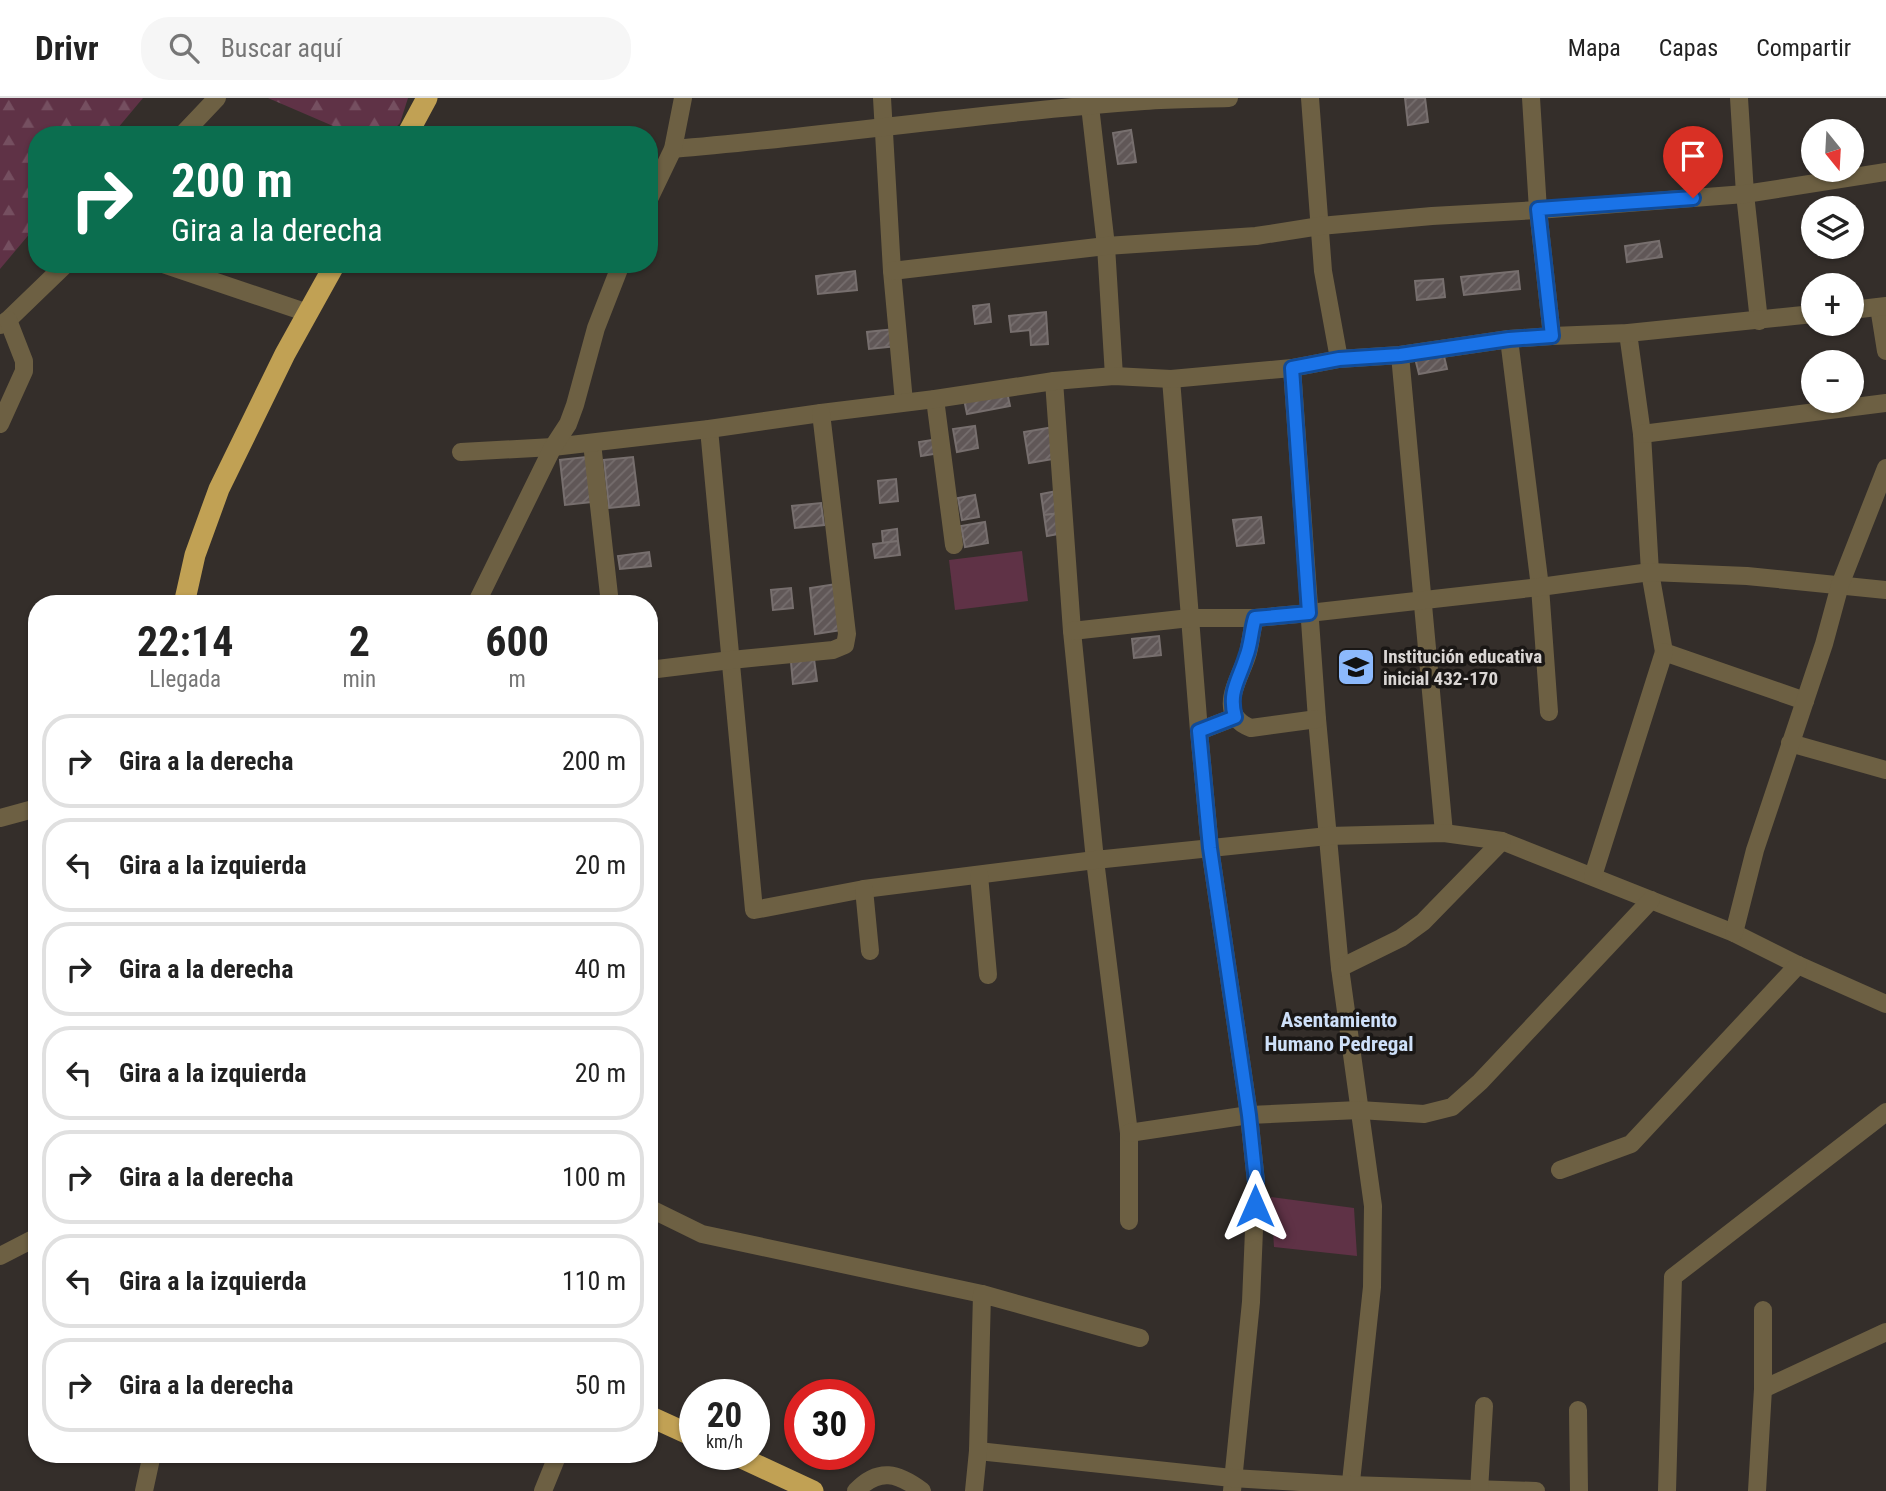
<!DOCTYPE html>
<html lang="es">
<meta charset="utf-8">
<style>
:root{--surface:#fff;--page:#f6f6f6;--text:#222;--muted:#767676;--line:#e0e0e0}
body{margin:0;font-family:"Roboto Condensed",sans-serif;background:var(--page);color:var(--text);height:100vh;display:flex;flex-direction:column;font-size:26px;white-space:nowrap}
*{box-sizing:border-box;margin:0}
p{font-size:23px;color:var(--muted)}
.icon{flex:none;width:38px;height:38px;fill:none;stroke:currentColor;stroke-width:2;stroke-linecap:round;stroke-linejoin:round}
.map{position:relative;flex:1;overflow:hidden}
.sheet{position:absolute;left:28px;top:497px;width:630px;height:868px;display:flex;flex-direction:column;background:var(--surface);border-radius:28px;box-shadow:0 2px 5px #0004}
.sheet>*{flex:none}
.top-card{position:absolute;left:28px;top:28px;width:630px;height:147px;border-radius:28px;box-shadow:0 2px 5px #0004;background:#0b6e4f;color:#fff;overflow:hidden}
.needle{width:46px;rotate:162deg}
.tools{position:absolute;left:1801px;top:21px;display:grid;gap:14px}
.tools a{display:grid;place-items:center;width:63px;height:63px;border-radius:50%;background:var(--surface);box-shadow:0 2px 5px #0004;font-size:35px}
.speed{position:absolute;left:679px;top:1281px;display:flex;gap:14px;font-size:35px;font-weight:700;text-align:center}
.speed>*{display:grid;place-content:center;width:91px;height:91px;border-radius:50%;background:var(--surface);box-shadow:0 2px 5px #0004;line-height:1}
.speed small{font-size:18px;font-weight:400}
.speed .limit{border:10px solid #d22;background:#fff;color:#111}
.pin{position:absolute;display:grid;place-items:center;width:60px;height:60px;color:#fff;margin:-72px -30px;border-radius:50% 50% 50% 0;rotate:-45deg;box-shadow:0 0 7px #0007}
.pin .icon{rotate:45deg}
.me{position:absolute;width:77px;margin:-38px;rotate:0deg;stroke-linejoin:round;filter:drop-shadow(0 0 5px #0008)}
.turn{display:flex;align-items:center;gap:24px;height:147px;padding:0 28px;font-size:32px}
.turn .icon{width:91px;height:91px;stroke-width:2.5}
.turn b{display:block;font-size:49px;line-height:60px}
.eta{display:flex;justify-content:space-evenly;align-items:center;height:119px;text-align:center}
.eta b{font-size:42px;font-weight:700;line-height:49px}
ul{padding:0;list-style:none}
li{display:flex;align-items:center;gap:21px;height:94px;margin:0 14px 10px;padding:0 14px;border:4px solid var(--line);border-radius:28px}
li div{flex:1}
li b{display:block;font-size:26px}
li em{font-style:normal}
header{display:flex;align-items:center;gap:42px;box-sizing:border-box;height:98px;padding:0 35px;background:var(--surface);border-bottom:2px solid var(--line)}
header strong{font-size:33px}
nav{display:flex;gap:38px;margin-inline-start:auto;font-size:24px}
.search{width:490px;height:63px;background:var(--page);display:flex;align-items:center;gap:18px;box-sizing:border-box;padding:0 24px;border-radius:28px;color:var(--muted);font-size:26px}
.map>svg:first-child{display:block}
</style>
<header>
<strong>Drivr</strong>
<div class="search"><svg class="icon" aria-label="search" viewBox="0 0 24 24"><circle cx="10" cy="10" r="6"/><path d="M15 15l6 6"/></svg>Buscar aquí</div>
<nav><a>Mapa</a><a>Capas</a><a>Compartir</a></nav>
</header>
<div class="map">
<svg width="1886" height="1393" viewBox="0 0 1886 1393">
<defs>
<pattern id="forest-firs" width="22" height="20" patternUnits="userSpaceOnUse" patternTransform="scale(1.75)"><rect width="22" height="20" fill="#5f3246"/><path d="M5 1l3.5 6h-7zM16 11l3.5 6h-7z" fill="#754f60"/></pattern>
<pattern id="building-hatch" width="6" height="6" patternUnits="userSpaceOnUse" patternTransform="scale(1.75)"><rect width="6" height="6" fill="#605757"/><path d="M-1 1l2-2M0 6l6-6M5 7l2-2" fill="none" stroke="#766e6e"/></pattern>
</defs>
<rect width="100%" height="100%" fill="#342e2a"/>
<!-- forest -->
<g fill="url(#forest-firs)">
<path d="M0,0H143L112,37H37V127L0,171Z"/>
<path d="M268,0H408L400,25L389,37H354Z"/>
</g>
<!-- garden -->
<g fill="#5f3246">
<path d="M1022,453L1028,503L955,512L949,462Z"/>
<path d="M1271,1099L1354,1110L1357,1158L1274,1149Z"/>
</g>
<!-- building -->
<g fill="url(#building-hatch)" stroke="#776f6e" stroke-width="2">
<path d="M1405,0H1425L1428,24L1408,27Z"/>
<path d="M1131,32L1136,64L1118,66L1113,35Z"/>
<path d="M1659,143L1662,159L1627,164L1625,148Z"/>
<path d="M855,173L857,192L818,196L816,178Z"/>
<path d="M1518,173L1520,191L1464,197L1461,179Z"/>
<path d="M1443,181L1445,199L1417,202L1415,183Z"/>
<path d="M989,206L991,224L975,226L973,208Z"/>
<path d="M1046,214L1048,246L1031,247L1030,232L1011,234L1009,218Z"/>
<path d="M895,231L897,248L869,251L867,234Z"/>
<path d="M1443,254L1447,271L1419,276L1415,260Z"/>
<path d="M1007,294L1010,308L967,316L964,301Z"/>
<path d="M975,328L978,350L957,354L953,331Z"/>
<path d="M1054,329L1059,360L1029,365L1024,334Z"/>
<path d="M939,341L940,355L921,358L919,344Z"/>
<path d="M586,359L591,404L565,407L560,362Z"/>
<path d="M633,359L639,407L609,410L604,362Z"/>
<path d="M896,381L898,403L880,405L878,383Z"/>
<path d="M1057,393L1061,415L1044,417L1041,396Z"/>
<path d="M975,397L979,419L962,422L958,400Z"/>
<path d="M821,405L824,427L795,430L792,408Z"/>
<path d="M1061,415L1064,435L1047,438L1044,417Z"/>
<path d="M1261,419L1264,445L1237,448L1233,422Z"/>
<path d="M985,424L988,445L965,449L961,428Z"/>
<path d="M897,431L898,443L883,445L882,433Z"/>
<path d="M898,443L900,457L875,460L873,446Z"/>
<path d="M649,454L651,468L620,471L618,458Z"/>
<path d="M837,486L842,532L815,536L810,490Z"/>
<path d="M791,490L793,510L773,512L771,492Z"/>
<path d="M1159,538L1161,557L1134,560L1132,541Z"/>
<path d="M814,561L817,583L793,586L791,564Z"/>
</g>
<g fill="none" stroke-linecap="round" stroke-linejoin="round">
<!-- minor -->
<g stroke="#6d6043" stroke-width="18">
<path d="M882,0L892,173L904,304"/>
<path d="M1310,0L1323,173L1339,261"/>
<path d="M1531,0L1538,112L1552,238"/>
<path d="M1739,0L1745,96L1759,223"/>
<path d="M1090,8L1106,148L1114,278"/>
<path d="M182,37L217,0"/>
<path d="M673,51C830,38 987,14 1144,3C1172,1 1201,1 1229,0"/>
<path d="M649,101L673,51L683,0"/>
<path d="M163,166L308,215"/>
<path d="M892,173L1106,148L1256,138L1320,128L1432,118L1538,112L1745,96L1886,74"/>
<path d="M1879,209L1886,253"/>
<path d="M1852,212L1886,208"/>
<path d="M0,227L8,222L66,166"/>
<path d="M1628,235L1642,336L1650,474L1664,554L1805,603"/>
<path d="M1509,241L1540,489L1549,614"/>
<path d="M1400,257L1444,735"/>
<path d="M1292,270L1317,621L1340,870L1373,1108L1372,1189L1350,1393"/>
<path d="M1171,281L1199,633L1210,750L1249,1017L1256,1084L1251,1204L1232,1393"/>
<path d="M1054,283L1072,533L1095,762L1129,1035V1123"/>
<path d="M935,301L954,447"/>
<path d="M0,326L24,273V263L8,222"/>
<path d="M709,331L754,812L864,791L1095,762L1328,738L1444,735L1502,743L1734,835L1798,867L1886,906"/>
<path d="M1642,336L1886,305"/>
<path d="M592,345L610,506"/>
<path d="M461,354L553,349L709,331L821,315L935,301L1054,283L1114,278L1171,281L1292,270L1339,261L1400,257L1509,241L1552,238L1628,235L1813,216"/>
<path d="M476,506L553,349L568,326L575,307L596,230L621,166"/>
<path d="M1255,520C1251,533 1251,546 1247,558C1239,583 1215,616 1251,630L1317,621"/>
<path d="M1072,533L1190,520H1255L1309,515L1540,489L1650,474L1747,478L1886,492"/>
<path d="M649,572L731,562L833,552L845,547L847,536L821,315"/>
<path d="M1199,633L1235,619"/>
<path d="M1790,645L1886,672"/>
<path d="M0,720L37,710"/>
<path d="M979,777L988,877"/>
<path d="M1593,778L1664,554"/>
<path d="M864,791L870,853"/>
<path d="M1734,835L1755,752L1824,546L1840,487L1886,370"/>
<path d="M1340,870L1401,840L1423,824L1502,743"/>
<path d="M1129,1035L1249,1017L1359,1012L1424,1016L1452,1009L1480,984L1651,802"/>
<path d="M1560,1072L1631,1046L1798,867"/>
<path d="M649,1110L702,1136L982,1196"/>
<path d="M0,1158L37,1139"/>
<path d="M1763,1291L1886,1234"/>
<path d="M1578,1312L1579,1393"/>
<path d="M978,1353L1232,1380L1350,1387L1536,1393"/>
<path d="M144,1393L152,1356"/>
<path d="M543,1393L558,1356"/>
<path d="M856,1393C879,1369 898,1375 922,1393"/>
<path d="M974,1393L978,1353L982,1196L1140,1240"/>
<path d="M1479,1393L1484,1308"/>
<path d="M1667,1393L1673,1179L1886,1014"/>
<path d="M1757,1393L1763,1291V1212"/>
</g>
<!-- highway -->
<g stroke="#c1a154" stroke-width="21">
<path d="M407,37L427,0"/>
<path d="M184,506L195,457L219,391L285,256L335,166"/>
<path d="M649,1318L695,1339"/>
<path d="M733,1356L813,1393"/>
</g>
</g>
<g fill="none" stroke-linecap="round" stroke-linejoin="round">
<defs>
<path id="route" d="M1255,1108L1256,1084L1249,1017L1210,750L1199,633L1235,619C1228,594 1239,582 1246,559C1251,547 1251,533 1255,520L1309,515L1292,270L1339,261L1400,257L1509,241L1552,238L1538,111L1693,100"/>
</defs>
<!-- route casing -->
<use href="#route" stroke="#114b97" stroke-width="18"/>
<!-- route -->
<use href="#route" stroke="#1a73e8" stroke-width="12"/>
</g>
<!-- icons -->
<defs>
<symbol id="school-square" viewBox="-11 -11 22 22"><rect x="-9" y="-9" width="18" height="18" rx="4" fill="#8cb9fc" stroke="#1a1715"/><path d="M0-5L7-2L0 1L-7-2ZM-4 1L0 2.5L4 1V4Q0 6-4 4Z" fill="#111"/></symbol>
</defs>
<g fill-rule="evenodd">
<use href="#school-square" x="1334" y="547" width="44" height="44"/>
</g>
<g text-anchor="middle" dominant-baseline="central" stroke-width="7" stroke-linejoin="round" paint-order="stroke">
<!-- poi labels -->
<g font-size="19" font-weight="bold" fill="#dad6d4" stroke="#1a1715" text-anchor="start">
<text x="1383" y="558">Institución educativa<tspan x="1383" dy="22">inicial 432-170</tspan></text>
</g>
<!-- neighbourhood labels -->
<g font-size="21" font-weight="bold" fill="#cee0f9" stroke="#1a1715">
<text x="1339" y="922">Asentamiento<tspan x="1339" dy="24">Humano Pedregal</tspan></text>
</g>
</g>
</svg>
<div class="tools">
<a><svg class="needle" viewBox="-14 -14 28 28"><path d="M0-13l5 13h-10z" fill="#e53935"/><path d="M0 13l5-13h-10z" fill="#767676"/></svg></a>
<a><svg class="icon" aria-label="layers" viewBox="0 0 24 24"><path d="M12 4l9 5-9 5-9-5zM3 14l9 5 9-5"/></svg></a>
<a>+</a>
<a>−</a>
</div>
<div class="speed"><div>20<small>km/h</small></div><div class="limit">30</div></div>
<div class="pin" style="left:1693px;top:100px;background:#d93025"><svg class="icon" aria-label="arrive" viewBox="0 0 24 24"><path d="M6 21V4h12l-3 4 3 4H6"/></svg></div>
<svg class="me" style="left:1255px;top:1108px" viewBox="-20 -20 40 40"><path d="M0-17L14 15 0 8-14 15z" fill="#1a73e8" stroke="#fff" stroke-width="4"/></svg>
<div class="top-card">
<div class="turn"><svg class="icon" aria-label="right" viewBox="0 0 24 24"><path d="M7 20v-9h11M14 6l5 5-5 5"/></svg><div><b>200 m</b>Gira a la derecha</div></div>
</div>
<section class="sheet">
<div class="eta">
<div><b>22:14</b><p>Llegada</p></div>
<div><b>2</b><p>min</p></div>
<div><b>600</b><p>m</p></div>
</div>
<ul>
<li><svg class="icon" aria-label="right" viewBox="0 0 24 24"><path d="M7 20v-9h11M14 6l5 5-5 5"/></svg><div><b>Gira a la derecha</b></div><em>200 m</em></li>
<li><svg class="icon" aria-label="left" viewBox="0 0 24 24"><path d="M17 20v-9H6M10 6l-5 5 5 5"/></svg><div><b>Gira a la izquierda</b></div><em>20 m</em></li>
<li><svg class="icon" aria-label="right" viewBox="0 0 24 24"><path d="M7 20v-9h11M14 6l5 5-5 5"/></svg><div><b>Gira a la derecha</b></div><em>40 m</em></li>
<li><svg class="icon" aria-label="left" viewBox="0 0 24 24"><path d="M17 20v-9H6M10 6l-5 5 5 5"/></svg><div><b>Gira a la izquierda</b></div><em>20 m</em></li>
<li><svg class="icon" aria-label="right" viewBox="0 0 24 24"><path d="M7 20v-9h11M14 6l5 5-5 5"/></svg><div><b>Gira a la derecha</b></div><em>100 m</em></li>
<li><svg class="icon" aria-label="left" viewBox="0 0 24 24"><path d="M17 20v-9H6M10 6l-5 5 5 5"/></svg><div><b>Gira a la izquierda</b></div><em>110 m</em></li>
<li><svg class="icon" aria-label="right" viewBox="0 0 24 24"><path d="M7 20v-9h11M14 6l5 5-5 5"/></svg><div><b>Gira a la derecha</b></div><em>50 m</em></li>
</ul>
</section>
</div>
